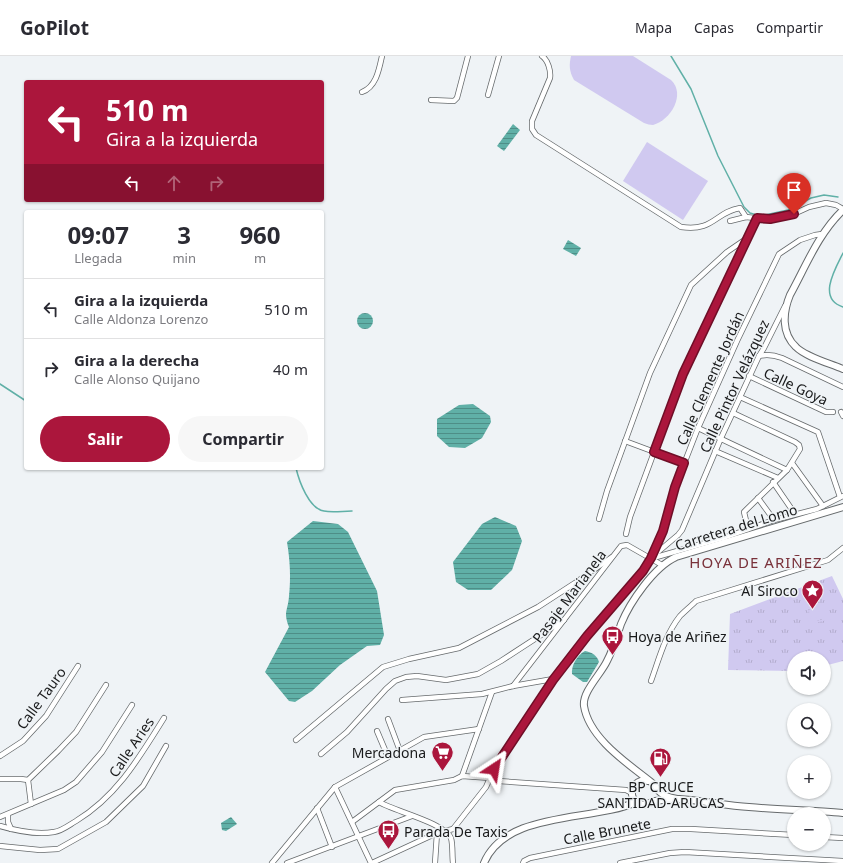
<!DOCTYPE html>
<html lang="es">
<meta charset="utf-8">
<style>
:root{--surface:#fff;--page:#f7f7f7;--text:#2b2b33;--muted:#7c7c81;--line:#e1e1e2;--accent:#ab163c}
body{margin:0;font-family:"Noto Sans",sans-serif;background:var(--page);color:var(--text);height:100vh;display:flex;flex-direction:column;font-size:15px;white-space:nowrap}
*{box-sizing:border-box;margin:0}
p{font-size:13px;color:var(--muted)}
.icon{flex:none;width:22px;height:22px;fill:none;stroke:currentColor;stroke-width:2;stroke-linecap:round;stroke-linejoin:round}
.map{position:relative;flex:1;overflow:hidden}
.drawer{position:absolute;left:24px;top:154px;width:300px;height:260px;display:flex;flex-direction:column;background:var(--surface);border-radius:4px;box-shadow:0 1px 3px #0004}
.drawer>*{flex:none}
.guide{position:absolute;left:24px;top:24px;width:300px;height:122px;border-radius:4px;box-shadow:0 1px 3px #0004;background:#ab163c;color:#fff;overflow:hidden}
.tools{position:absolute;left:787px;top:595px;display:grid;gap:8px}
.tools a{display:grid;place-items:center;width:44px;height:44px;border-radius:50%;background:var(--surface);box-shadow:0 1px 3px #0004;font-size:20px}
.pin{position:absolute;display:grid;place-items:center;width:34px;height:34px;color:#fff;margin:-41px -17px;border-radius:50% 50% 50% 0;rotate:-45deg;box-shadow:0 0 4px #0007}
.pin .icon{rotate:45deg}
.me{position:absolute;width:44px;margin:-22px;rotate:33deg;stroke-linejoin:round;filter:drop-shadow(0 0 3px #0008)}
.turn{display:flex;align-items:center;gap:14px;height:84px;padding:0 16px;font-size:18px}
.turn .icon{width:52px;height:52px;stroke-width:2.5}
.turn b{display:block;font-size:28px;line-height:34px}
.lanes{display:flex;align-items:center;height:38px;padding:0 16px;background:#0003;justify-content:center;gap:20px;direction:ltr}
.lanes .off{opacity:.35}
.eta{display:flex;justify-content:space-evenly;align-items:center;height:68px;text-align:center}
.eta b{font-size:24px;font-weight:700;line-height:28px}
.action{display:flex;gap:8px;margin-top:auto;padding:8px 16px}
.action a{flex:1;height:46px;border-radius:24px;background:var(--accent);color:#fff;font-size:16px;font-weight:700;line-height:46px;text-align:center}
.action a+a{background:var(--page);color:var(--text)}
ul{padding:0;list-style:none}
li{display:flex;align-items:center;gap:12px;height:60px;padding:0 16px;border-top:1px solid var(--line)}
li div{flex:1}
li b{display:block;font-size:15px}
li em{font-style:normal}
header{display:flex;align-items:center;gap:24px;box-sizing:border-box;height:56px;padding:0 20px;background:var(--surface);border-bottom:1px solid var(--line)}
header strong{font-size:19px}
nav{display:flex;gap:22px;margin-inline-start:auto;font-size:14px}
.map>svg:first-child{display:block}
</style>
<header>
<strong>GoPilot</strong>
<nav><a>Mapa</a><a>Capas</a><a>Compartir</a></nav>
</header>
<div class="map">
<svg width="843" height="807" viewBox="0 0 843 807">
<defs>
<pattern id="park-tufts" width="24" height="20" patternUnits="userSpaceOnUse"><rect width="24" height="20" fill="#d0c9f0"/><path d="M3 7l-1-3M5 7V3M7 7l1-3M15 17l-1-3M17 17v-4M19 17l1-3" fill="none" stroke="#b2accd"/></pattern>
<pattern id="water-rules" width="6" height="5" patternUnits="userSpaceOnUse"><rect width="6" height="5" fill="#60b0a7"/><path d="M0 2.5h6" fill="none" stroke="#4e8e87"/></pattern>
</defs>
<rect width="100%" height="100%" fill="#eff3f6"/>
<!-- park -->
<path fill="url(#park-tufts)" d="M832,520L843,543V605L824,610V602H794V615L728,614L730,558Z"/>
<!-- garden -->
<g fill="#d0c9f0">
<path d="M571,0H633L671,24C686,38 671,64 653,69C650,69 647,68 644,67L574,24C569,15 569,9 571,0Z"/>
<path d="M647,86L708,125L683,164L623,125Z"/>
<path d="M809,549H818V550L814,551L818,553H814V555H819L815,556V560L820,559V560L815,562H820L816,563V565L831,562V563L815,567L814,564L808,566L807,565L812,563L811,562L807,563V562L812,561L811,557L806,558L810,556L806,555L810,554V552H805L809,551Z"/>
<path d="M778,598L779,601L758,606L756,603Z"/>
</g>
<!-- water -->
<g fill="url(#water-rules)">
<path d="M513,68L520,74L504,95L497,90Z"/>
<path d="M568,184L581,192L576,200L563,193Z"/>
<circle cx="365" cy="265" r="8"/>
<path d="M473,348L490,360L491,366L482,382L465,392L449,391L437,380V363L459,349Z"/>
<path d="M495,461L516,470L522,485L512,514L491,534H468L456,526L453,506L482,468Z"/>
<path d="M313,465L338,468L348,476L377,535L384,579L380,589L367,590L340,609L312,635L295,646L289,645L265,616L289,571C283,555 288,555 289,540C291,522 290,504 287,486Z"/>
<path d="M585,595C591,596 597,599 599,606L587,626H583L572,618C571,610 577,599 585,595Z"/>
<path d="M231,761L237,768L226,775L222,774L221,767Z"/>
</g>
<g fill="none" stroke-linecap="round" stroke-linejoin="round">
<!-- stream -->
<g stroke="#60b0a7" stroke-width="1.5">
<path d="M671,0L691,33L718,100L744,151L750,157L760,160L765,159L788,154L811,142L824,139L838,141"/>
<path d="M843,197C835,213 817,243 843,251"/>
<path d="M0,328L26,345"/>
<path d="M296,412C299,425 309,453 324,455C332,457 343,455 352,455"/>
</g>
<defs>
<g id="street">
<path d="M542,0C548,4 551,15 550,22L532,65V73L536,79L681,171C714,176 715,156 740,152L746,161"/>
<path d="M362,36C376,31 379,14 382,0"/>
<path d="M488,39L499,0"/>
<path d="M431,44L454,45L457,42L468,0"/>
<path d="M730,165L746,161L763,163L787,161L809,151L826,147L836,149L843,153"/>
<path d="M759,300C767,298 774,299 782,302L843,331"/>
<path d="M749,320L826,356H833"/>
<path d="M740,341L818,376L840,441"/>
<path d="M841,356L843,360"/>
<path d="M733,357L795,386L799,389L800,393L787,414L744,456L748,473"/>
<path d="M698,372L787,414"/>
<path d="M625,385L684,407"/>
<path d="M715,395L778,422"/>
<path d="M792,407L823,450"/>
<path d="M773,426L795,458"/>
<path d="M758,442L774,464"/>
<path d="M599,463L607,435L650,317L691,229L727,196L746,183"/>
<path d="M626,478L630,461L683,318L738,204L748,181L757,162"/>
<path d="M652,501L678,479L682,474L721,382L759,300L764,292L785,250"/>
<path d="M653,502L726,481L774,464L817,453L843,440"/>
<path d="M651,625C659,603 665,579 680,560C685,555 691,550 696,545L828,504L843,492"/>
<path d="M513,630L621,490L627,489L662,509"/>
<path d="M402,644L482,638L513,630L553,623"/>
<path d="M388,663L400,695"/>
<path d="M377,675L388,701"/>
<path d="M296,684L383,611L409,603L459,592L538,551L575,527L612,501"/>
<path d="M321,698L347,676L386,633L395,625L406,621L417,620L446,624L478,618L501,605L564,564"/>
<path d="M0,700L23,685L46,660L78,610"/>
<path d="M462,720L492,636"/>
<path d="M0,723H21L28,724"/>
<path d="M335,731L371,807"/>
<path d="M379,746C394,755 445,767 451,782C453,789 452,800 453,807"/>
<path d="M31,748L28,724L58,695L76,676L106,629"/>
<path d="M317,752L332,791"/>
<path d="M8,759V766L11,773"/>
<path d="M0,761L64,734L76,726L102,696L132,649"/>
<path d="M352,766L395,734L454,724L462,720L490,722L498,725L626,734L632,737"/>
<path d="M0,770C17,775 37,779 54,776C62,775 69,769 76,765C117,740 139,702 164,662"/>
<path d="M824,781L843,782"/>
<path d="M0,790L40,794L58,793L106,766L143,730L166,690"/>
<path d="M272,807L335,731L424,681L479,673"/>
<path d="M287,807L412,760"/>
<path d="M372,807L437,777L453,773L486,731L494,713L553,623L587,580L643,515L651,502L663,475L675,431L698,372L737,285L779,198L800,184L815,179L822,178"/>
<path d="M435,807L437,777"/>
<path d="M523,807L524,805L530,802L672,773H691L794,779"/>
<path d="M620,807L670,797L685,796L843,805"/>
</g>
<g id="secondary">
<path d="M843,154C818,178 806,210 790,239C783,256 781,277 796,291C806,301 829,307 843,313"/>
<path d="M648,725C632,721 625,744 641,748C647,750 650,746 655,745C663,744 671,743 679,743C702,744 726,750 749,751C780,754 812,754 843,757"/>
<path d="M678,743C673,742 665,741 661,737C657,734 655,729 651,726C627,707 589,682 584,650C582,636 601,618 607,605C613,594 617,580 621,568C630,546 654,511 676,501L843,451"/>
<path d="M484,807C506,754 593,766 636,746"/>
</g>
</defs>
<!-- street casing -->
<use href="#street" stroke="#666a6c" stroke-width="6"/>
<!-- secondary casing -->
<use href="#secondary" stroke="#666a6c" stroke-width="8"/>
<!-- street -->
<use href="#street" stroke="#fff" stroke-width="4.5"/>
<!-- secondary -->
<use href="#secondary" stroke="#fff" stroke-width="6"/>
</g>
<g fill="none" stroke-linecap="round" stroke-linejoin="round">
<defs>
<path id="route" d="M494,713L553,624L587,580L643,515L651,502L663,475L675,431L684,407L654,396L683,318L757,162L770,163L794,158"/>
</defs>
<!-- route casing -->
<use href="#route" stroke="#6f0e27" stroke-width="10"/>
<!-- route -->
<use href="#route" stroke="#ab163c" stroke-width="7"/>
</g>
<!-- icons -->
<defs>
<symbol id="sight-pin" viewBox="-11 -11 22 30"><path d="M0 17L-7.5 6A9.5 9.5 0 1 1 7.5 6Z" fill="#ab163c" stroke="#eff3f6"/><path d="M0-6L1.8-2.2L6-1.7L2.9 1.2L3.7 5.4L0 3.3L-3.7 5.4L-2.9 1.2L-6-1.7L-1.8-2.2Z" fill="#fff"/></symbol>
<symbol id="bus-pin" viewBox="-11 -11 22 30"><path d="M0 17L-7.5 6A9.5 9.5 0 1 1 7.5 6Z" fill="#ab163c" stroke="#eff3f6"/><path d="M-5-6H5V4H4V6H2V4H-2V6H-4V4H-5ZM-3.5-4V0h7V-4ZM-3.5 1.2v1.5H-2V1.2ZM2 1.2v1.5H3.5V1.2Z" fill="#fff"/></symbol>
<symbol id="supermarket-pin" viewBox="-11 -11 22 30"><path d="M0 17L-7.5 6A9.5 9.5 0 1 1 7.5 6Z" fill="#ab163c" stroke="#eff3f6"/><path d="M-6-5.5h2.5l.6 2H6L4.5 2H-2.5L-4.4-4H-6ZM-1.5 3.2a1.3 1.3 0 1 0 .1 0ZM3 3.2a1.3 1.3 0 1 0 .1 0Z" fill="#fff"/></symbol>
<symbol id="fuel-pin" viewBox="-11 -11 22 30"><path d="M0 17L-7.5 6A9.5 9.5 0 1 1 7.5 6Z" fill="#ab163c" stroke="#eff3f6"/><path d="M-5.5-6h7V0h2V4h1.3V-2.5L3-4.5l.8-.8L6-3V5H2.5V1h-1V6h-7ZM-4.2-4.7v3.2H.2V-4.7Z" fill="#fff"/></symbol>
</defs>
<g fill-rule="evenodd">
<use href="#sight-pin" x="800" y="522" width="25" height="34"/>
<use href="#bus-pin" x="600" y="568" width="25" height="34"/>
<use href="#supermarket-pin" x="430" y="684" width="25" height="34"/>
<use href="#fuel-pin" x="648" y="690" width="25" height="34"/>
<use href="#bus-pin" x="376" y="762" width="25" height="34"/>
</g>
<g text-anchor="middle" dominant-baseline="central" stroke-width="3" stroke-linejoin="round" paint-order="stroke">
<!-- street labels -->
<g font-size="14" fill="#191a1b" stroke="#eff3f6">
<text transform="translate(710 322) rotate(-66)">Calle Clemente Jordán</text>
<text transform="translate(734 330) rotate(-65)">Calle Pintor Velázquez</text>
<text transform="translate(796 330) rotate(25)">Calle Goya</text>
<text transform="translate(736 471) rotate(-17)">Carretera del Lomo</text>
<text transform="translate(569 540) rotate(-53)">Pasaje Marianela</text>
<text transform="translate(41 642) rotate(-54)">Calle Tauro</text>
<text transform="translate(131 691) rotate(-56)">Calle Aries</text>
<text transform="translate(607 775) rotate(-11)">Calle Brunete</text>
</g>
<!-- poi labels -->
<g font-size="14" fill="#191a1b" stroke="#eff3f6" text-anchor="end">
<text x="798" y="534">Al Siroco</text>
<text x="628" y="580" text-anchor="start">Hoya de Ariñez</text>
<text x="426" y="696">Mercadona</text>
<text x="661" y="730" text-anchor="middle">BP CRUCE<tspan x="661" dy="16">SANTIDAD-ARUCAS</tspan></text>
<text x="404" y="775" text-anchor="start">Parada De Taxis</text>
</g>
<!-- neighbourhood labels -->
<g font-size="15" letter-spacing="1" fill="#79313a" stroke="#eff3f6">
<text x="756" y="506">HOYA DE ARIÑEZ</text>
</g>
</g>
</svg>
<div class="tools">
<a><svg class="icon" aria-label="sound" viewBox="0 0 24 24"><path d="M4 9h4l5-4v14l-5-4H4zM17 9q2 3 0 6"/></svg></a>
<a><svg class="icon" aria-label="search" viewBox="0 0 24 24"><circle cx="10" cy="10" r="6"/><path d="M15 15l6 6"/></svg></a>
<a>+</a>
<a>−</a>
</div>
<div class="pin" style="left:794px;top:158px;background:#d93025"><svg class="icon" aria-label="arrive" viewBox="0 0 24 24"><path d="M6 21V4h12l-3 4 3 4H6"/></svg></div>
<svg class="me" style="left:494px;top:713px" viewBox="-20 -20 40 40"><path d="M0-17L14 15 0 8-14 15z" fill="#ab163c" stroke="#fff" stroke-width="4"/></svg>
<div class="guide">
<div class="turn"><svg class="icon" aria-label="left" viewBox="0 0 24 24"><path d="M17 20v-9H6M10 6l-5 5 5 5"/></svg><div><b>510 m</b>Gira a la izquierda</div></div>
<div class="lanes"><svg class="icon" aria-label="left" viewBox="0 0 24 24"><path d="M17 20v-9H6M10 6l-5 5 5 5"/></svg><svg class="icon off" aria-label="ahead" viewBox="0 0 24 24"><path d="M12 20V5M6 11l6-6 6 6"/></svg><svg class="icon off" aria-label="right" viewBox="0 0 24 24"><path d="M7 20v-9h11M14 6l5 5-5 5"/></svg></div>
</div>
<section class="drawer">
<div class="eta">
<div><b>09:07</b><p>Llegada</p></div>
<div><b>3</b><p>min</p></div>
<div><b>960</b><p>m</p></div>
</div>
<ul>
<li><svg class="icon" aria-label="left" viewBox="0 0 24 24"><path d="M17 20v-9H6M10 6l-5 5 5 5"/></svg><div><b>Gira a la izquierda</b><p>Calle Aldonza Lorenzo</p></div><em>510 m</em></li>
<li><svg class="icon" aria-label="right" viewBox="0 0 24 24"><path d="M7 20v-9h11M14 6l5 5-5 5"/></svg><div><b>Gira a la derecha</b><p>Calle Alonso Quijano</p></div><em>40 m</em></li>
</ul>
<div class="action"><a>Salir</a><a>Compartir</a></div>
</section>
</div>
